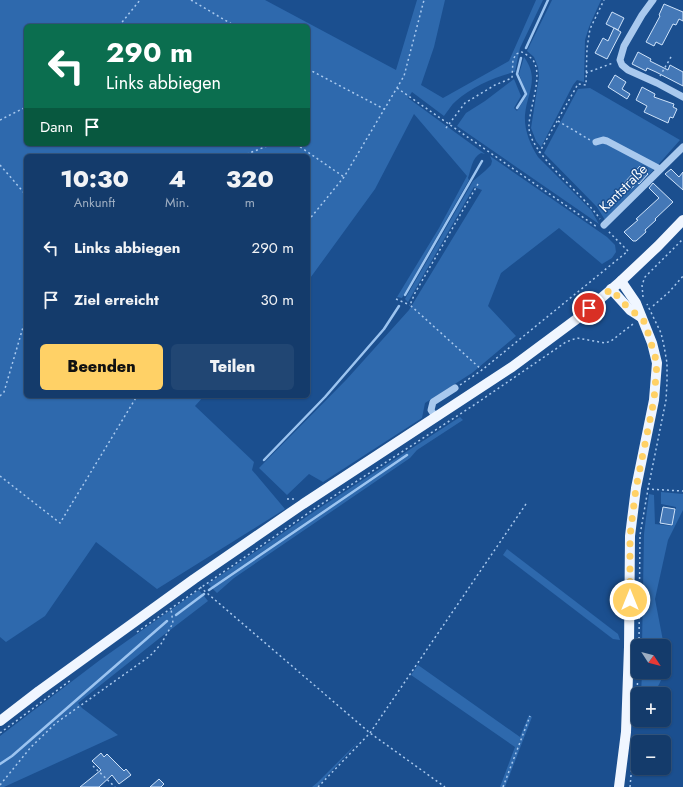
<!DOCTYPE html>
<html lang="de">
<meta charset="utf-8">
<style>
:root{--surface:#143b6b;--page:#214673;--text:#f1f3f6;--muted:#9dadc1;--line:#33557e;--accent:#ffd166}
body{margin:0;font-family:Jost,sans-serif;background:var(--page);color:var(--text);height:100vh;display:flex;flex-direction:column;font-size:15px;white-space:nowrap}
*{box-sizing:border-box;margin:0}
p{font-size:13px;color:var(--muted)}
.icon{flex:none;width:22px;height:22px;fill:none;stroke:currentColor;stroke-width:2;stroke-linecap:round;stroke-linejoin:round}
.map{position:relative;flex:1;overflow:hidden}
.sheet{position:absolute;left:24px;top:154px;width:286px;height:244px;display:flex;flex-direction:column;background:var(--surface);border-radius:6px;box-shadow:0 1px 3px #0004,0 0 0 1px var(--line)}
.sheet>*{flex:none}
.guide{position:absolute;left:24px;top:24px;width:286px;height:122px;border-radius:6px;box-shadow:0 1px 3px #0004,0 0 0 1px var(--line);background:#0b6e4f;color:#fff;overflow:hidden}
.needle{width:26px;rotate:126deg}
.fabs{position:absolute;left:631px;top:639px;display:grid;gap:8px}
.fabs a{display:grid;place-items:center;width:40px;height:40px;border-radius:6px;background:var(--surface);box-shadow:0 1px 3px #0004,0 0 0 1px var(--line);font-size:20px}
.pin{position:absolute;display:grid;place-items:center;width:34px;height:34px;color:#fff;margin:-17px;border:2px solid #fff;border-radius:50%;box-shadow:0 1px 4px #0007}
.me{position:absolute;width:44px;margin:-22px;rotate:0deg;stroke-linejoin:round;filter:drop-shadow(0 0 3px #0008)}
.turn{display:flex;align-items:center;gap:14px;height:84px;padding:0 16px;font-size:18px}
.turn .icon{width:52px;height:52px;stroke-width:2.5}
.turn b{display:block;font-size:28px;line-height:34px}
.then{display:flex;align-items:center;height:38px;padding:0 16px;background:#0003;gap:8px;font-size:15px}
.eta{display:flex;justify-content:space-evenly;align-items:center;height:68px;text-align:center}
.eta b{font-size:24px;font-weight:800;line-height:28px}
.cta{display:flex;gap:8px;margin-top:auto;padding:8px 16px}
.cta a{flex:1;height:46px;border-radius:6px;background:var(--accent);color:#111;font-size:16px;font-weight:800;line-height:46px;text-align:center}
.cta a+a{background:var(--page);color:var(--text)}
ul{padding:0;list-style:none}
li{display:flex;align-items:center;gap:12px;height:52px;padding:0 16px}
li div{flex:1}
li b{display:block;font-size:15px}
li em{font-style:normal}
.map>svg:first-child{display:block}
</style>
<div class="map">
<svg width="683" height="787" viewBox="0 0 683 787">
<rect width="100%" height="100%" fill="#1b4f8f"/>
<!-- green -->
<g fill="#2e69ad" fill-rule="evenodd">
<path d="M0,0H265L396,70L417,0H445L434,47L421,85L443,98L509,61L536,0H543L520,48L515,72C494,77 472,87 456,101C451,105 448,111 444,116L412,92L408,98L485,154L481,153C472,157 471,170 468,178L469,180L402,298L397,297L439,228L467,176L414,114L375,189L308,281V156H26V396H204L195,406L254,462L252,470L285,509L157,589L96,542L45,616L6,642L0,637ZM26,26H308V144H26Z"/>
<path d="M552,0H601L589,27L585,40L584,82L577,80L573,85L541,147L536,141L531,128L539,77L538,67L534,57L527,51Z"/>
<path d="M524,57C540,79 527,92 525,115C524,130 530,144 538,157L591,210L599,224L457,126L466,113L485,101L514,79L521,96L514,108L517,111L527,95L519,74Z"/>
<path d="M590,88L680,140L649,175L605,220L597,207L544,153L578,89Z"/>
<path d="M490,156L607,237L615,245L616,252L612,258L602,264L559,228L501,273L488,306L516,336L472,373L425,403L422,418L323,482L309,474L287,495L259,468L346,380L409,310L482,190L474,187L408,302L405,299L473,181L485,171L491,165L492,161Z"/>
<path d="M460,417L463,420L417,450L410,458L234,578L217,593L208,584L318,509Z"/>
<path d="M661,492L683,494V510L668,540L655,599L668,667L656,690L651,694H641L642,672H664V646H642L644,534L649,494L654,495L655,524L672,526L676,507L661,504Z"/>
<path d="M507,549L618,634L620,640L613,639L503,555Z"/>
<path d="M199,590L208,601L161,637L78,703L82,708L118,735L4,787H0V736L100,660Z"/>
<path d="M418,665L520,737L529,715L532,717L505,787H500L515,747L411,675Z"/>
<path d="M360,740L317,787H312L318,782Z"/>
</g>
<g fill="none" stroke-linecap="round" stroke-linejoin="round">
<!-- stream -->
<g stroke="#9cc4f0" stroke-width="2.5">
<path d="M526,48L548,0"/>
<path d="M517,108L526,94L517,74L521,58"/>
<path d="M405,295L482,161"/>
<path d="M264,460L325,397L384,329L399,306"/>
<path d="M209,590L407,455"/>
<path d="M176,615L204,594"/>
<path d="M0,764L12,756L167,621"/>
</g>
</g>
<!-- building -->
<g fill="#4478b7" stroke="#cfe3fa">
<path d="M664,4L683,12V21L679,19L676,25L673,24L662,45L656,42L654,46L646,42L660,16L659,15Z"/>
<path d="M612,12L624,18L618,30L606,24Z"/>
<path d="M614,28L621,32L607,59L595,53L603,38L608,41Z"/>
<path d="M638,52L651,59L650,61L668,70L670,65L683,72V86L656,72L647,68L646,71L632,64Z"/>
<path d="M615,75L626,82L622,89L630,94L627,99L608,87Z"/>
<path d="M642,87L655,94L654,97L674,104L673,107L677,109L673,118L670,117L668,123L644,112L647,106L636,100Z"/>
<path d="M640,166L648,174L639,184L637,182L631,189L624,183Z"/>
<path d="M671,169L679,177L683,172V190L665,174Z"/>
<path d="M653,183L673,202L655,219L656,220L645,230L646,232L636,241H633L624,232L638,220L636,219L659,198L649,188Z"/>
<path d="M663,507L675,509L672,525L660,523Z"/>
<path d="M101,753L104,757L107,754L124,771L126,769L131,775L119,784L112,775L99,787H80L101,770L92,761Z"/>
<path d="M159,779L164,784L161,787H150Z"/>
</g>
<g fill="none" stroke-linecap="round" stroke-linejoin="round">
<!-- path -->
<g stroke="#a9c9ee" stroke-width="1.5" stroke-dasharray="2 3" stroke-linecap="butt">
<path d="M191,0L235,26"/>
<path d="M119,26L140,0"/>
<path d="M308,69L384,109"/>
<path d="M586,73L613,63"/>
<path d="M660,76L671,57"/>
<path d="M397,88L597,227"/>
<path d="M0,120L26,107"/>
<path d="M558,121L590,140"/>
<path d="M446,128L465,103L495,85L512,78L513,60L516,54L522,52C525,54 529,56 532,59C545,74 528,110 529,128C530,154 584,195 600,219"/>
<path d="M296,144L344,177"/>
<path d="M539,153L578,84L586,85L587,48L590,29L604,0"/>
<path d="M242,156L272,144"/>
<path d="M0,165L26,195"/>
<path d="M478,184L415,293L410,305L482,370"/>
<path d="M308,221L344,177L404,76L424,0"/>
<path d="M643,297L642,285L645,277L683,239"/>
<path d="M396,299L410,305"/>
<path d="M653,306L669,292L683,276"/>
<path d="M460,385L482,370L628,251L608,231"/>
<path d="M0,396L4,392L26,317"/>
<path d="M0,476L60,523L137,396"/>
<path d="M647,489L683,491"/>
<path d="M287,499H295"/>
<path d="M200,587L370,733L445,787"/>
<path d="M137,632L317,507L474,405L566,342L577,338L605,343L611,341L633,324"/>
<path d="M639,644L640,535L648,489L666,400L667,382V363L664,346L661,333L647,304"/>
<path d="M636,715L638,672"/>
<path d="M0,733L71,680"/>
<path d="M93,766L115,787"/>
<path d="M0,785L31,747L56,723L150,656L161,644L173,623L171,609"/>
<path d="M318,787L370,733L526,504"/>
<path d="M503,787L530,716"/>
<path d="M630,787L634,741"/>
</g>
<!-- minor -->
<g stroke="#a9c9ee" stroke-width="7">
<path d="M653,0L642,15L624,46L620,60L622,65L628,70L657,83L683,97"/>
<path d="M596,142L603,140L607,141L660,169"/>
<path d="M604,225L683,147"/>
<path d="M436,418L431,410L433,402L455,388"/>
</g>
<!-- major -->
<g stroke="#f0f6ff" stroke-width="10">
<path d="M611,289L630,310L641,317"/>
<path d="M0,721L39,691L194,579L303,504L512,367L578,318L621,281L658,246L683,220"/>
<path d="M619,787L626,732L629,647L630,536L636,488L654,400L657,363L652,343L636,303L621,281"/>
</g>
</g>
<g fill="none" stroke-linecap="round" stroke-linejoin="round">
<!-- route -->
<path stroke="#ffd166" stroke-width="7" stroke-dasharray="0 12.6" d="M589,308L611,289L630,310L641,317L645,323L657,363L654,400L636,488L630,536V600"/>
</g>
<g text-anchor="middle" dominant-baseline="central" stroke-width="3" stroke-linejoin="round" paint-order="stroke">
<!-- street labels -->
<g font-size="14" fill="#fff" stroke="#1b4f8f">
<text transform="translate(623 188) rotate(-45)">Kantstraße</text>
</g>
</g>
</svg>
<div class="fabs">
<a><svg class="needle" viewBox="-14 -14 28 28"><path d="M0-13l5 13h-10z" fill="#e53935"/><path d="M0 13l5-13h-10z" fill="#9dadc1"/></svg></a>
<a>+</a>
<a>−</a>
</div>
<div class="pin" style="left:589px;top:308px;background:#d93025"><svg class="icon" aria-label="arrive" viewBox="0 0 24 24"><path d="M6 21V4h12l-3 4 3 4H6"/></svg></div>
<svg class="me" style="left:630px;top:600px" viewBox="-20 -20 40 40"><circle r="17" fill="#ffd166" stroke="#fff" stroke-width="3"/><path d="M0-11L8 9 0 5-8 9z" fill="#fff"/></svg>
<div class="guide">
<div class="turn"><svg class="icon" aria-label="left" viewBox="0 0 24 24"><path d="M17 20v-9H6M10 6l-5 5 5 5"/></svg><div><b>290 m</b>Links abbiegen</div></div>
<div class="then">Dann<svg class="icon" aria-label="arrive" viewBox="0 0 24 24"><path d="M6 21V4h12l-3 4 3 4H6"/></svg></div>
</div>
<section class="sheet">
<div class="eta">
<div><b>10:30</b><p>Ankunft</p></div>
<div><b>4</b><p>Min.</p></div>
<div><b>320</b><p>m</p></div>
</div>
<ul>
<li><svg class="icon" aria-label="left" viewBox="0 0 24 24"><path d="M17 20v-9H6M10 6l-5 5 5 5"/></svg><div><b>Links abbiegen</b></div><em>290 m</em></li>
<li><svg class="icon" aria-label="arrive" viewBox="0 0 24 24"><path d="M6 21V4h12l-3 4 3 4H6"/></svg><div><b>Ziel erreicht</b></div><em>30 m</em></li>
</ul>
<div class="cta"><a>Beenden</a><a>Teilen</a></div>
</section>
</div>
